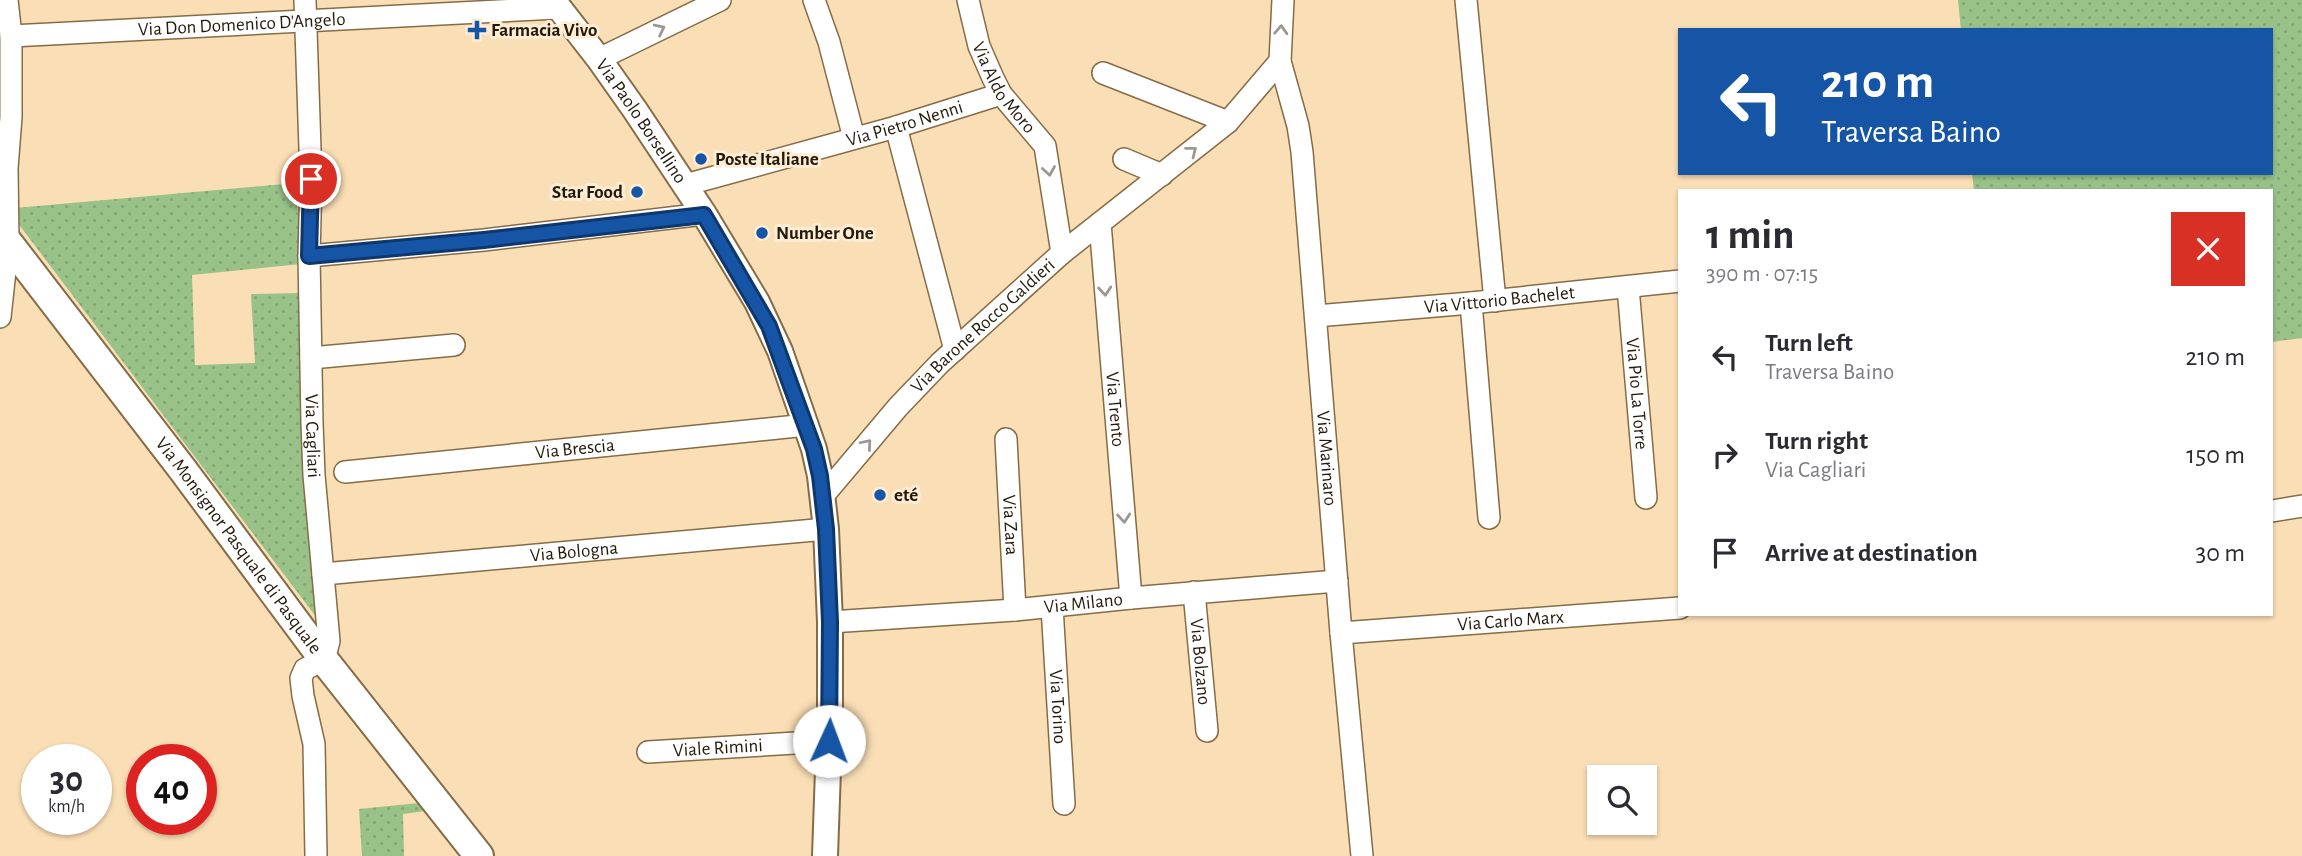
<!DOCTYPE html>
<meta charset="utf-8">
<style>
:root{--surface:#fff;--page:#f2f2f3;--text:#2b2b33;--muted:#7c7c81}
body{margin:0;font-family:"Alegreya Sans",sans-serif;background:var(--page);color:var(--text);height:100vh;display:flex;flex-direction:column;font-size:26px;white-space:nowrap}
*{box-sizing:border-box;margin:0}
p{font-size:23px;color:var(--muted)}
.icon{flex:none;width:38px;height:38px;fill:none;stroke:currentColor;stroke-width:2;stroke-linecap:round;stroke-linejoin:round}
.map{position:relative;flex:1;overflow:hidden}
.panel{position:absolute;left:1678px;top:189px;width:595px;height:427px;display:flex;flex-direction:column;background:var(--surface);border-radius:0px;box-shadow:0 2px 5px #0004}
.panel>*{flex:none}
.banner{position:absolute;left:1678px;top:28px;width:595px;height:147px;border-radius:0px;box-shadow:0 2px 5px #0004;background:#1655a5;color:#fff;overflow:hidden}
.fabs{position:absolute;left:1587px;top:765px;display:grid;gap:14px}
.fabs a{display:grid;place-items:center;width:70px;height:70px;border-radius:0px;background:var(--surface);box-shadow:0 2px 5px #0004;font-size:35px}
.speed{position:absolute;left:21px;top:744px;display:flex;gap:14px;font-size:35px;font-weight:700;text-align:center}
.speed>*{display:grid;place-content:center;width:91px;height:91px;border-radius:50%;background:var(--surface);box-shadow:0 2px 5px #0004;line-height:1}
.speed small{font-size:18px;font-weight:400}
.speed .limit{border:10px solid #d22;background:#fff;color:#111}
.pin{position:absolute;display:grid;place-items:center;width:60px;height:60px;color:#fff;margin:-30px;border:4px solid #fff;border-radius:50%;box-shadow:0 2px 7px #0007}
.me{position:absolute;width:77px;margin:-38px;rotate:2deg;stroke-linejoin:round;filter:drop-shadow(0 0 5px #0008)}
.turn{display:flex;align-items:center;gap:24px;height:147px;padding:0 28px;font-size:32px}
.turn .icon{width:91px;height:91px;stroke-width:2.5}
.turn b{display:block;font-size:49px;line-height:60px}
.round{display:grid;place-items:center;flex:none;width:74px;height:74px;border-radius:0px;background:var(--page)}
.head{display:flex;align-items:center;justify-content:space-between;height:119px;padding:0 28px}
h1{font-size:42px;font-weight:700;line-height:52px}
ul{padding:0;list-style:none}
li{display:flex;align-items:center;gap:21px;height:98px;padding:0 28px}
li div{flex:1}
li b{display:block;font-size:26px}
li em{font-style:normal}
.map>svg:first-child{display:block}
</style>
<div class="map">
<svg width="2302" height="856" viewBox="0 0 2302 856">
<defs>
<pattern id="grass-dots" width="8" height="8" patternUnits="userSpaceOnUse" patternTransform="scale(1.75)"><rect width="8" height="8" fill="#99c289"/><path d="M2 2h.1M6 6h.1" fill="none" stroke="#84a675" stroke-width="1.8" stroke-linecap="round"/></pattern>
</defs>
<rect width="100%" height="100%" fill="#fadeb5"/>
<!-- grass -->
<g fill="url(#grass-dots)">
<path d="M1958,0H2302V338L2272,342V191H1974L1972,173H2272V30H1961Z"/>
<path d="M296,183L301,264L192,275L195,365L255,363L251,294L301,293L323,626L17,222L15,208Z"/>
<path d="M419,803L425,811L403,814L404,856H362L359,809Z"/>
</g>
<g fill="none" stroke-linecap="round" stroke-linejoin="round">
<defs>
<g id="minor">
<path id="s1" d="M305,0L311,179L309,256L312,423L314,475L329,641L324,660L305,669L301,678L303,696L314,744L316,856"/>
<path d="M814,0L829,42L854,138"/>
<path id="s2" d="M968,0L979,46L993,78L1001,94L1045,146L1062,253"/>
<path d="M1466,0L1495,301"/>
<path id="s3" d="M11,36L557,8"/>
<path d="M599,59L720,0"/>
<path id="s4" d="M1280,61L1298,126L1302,152L1341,633L1362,856"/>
<path d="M1103,73L1228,122"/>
<path d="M896,127L955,350"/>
<path d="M1124,159L1162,175"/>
<path id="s5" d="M685,185L896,127L1001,94"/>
<path id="s6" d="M1100,223L1131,598"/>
<path d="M309,256L484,240L704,214"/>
<path id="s7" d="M1628,287L1646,498"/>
<path d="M1471,303L1489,518"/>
<path id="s8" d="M1316,316L1471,303L1680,281"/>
<path d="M0,317L8,243L7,168L11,117V36L7,0"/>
<path d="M311,358L454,345"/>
<path id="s9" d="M1006,439L1015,610"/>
<path id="s10" d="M345,472L807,425"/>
<path id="s11" d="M823,496L898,407L940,363L1062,253L1228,122L1280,61L1283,0"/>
<path d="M2272,511L2302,506"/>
<path id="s12" d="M323,574L826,529"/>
<path id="s13" d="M1194,592L1207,731"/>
<path id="s14" d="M1052,607L1064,804"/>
<path id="s15" d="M830,622L1015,610L1131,598L1337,581"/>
<path id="s16" d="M1341,633L1680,608"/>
<path id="s17" d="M648,752L829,741"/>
</g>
<g id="tertiary">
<path id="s18" d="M553,0L599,59L635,110L704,214L757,302L780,351L814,449L820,476L826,529L830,622V712L825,856"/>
</g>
<g id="secondary">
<path id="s19" d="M0,232L183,470L324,660L479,856"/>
</g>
</defs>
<!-- minor casing -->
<use href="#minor" stroke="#856c46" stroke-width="24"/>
<!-- tertiary casing -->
<use href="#tertiary" stroke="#856c46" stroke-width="28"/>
<!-- secondary casing -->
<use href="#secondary" stroke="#856c46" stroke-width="32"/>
<!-- minor -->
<use href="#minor" stroke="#fff" stroke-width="21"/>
<!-- tertiary -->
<use href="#tertiary" stroke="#fff" stroke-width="24"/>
<!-- secondary -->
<use href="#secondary" stroke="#fff" stroke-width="28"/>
</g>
<!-- one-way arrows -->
<defs><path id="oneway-chevron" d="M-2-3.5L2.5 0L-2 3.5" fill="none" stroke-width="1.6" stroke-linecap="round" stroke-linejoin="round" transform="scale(1.75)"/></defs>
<g stroke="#9c9891">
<use href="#oneway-chevron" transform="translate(660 29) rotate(-26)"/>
<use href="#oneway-chevron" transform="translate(1281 30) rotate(-87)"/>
<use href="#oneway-chevron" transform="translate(1192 151) rotate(-38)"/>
<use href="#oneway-chevron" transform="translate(1049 171) rotate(81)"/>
<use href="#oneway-chevron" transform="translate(1105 291) rotate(85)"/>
<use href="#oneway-chevron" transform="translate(867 444) rotate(-50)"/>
<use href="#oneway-chevron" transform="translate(1124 518) rotate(85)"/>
</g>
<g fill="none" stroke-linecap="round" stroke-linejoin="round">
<defs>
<path id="route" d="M311,179L309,256L484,240L704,215L769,326L814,449L820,476L826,529L830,622L829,741"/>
</defs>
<!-- route casing -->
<use href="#route" stroke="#0e376b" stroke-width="18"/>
<!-- route -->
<use href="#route" stroke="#1655a5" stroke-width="12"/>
</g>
<!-- markers -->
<g fill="#1655a5" stroke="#feedd5" stroke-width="2.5">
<path d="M473.5 19.5h7v7h7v7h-7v7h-7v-7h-7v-7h7z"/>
<circle cx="701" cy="159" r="7"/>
<circle cx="637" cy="192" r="7"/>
<circle cx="762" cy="233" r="7"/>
<circle cx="880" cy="495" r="7"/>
</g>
<g text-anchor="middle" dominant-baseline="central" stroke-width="6" stroke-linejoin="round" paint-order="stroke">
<!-- street labels -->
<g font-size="19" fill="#241a0b" stroke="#feedd5">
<text stroke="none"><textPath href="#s3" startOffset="231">Via Don Domenico D'Angelo</textPath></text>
<text stroke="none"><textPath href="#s2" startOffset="96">Via Aldo Moro</textPath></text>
<text stroke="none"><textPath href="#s18" startOffset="150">Via Paolo Borsellino</textPath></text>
<text stroke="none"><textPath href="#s5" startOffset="228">Via Pietro Nenni</textPath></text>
<text stroke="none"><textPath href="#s8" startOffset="184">Via Vittorio Bachelet</textPath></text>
<text stroke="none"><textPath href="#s11" startOffset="234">Via Barone Rocco Galdieri</textPath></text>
<text stroke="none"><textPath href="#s7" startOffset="107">Via Pio La Torre</textPath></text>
<text stroke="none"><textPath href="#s6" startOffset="187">Via Trento</textPath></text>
<text stroke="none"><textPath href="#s1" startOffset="436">Via Cagliari</textPath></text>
<text stroke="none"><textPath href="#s10" startOffset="231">Via Brescia</textPath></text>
<text stroke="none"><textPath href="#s4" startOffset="401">Via Marinaro</textPath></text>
<text stroke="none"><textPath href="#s9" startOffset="86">Via Zara</textPath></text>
<text stroke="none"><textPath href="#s19" startOffset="394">Via Monsignor Pasquale di Pasquale</textPath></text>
<text stroke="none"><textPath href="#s12" startOffset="252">Via Bologna</textPath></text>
<text stroke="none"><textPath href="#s15" startOffset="254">Via Milano</textPath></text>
<text stroke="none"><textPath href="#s16" startOffset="170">Via Carlo Marx</textPath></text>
<text stroke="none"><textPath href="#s13" startOffset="70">Via Bolzano</textPath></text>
<text stroke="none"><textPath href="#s14" startOffset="100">Via Torino</textPath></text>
<text stroke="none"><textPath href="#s17" startOffset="70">Viale Rimini</textPath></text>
</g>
<!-- poi labels -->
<g font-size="19" font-weight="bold" fill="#241a0b" stroke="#feedd5" text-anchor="start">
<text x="491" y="30">Farmacia Vivo</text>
<text x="715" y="159">Poste Italiane</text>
<text x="623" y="192" text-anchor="end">Star Food</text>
<text x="776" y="233">Number One</text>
<text x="894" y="495">eté</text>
</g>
</g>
</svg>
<div class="fabs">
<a><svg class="icon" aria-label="search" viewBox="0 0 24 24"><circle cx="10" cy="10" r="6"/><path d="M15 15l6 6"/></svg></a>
</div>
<div class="speed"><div>30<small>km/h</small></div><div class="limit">40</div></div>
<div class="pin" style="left:311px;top:179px;background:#d93025"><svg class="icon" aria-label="arrive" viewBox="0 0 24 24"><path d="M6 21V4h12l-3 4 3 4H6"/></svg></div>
<svg class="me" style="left:829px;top:741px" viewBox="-20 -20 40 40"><circle r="19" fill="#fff"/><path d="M0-13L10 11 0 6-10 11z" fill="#1655a5"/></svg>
<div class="banner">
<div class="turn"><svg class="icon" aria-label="left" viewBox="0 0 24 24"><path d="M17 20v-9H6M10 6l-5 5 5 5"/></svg><div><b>210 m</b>Traversa Baino</div></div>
</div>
<section class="panel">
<div class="head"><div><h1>1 min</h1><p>390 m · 07:15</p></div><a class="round" style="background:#d93025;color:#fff"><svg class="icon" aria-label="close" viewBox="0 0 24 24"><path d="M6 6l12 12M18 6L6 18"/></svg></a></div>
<ul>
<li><svg class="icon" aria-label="left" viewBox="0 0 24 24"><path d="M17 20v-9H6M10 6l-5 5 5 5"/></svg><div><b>Turn left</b><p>Traversa Baino</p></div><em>210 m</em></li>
<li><svg class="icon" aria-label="right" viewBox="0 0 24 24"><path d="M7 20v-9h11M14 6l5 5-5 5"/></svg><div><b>Turn right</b><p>Via Cagliari</p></div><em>150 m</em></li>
<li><svg class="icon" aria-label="arrive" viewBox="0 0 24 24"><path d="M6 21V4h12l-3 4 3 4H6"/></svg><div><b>Arrive at destination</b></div><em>30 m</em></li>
</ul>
</section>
</div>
